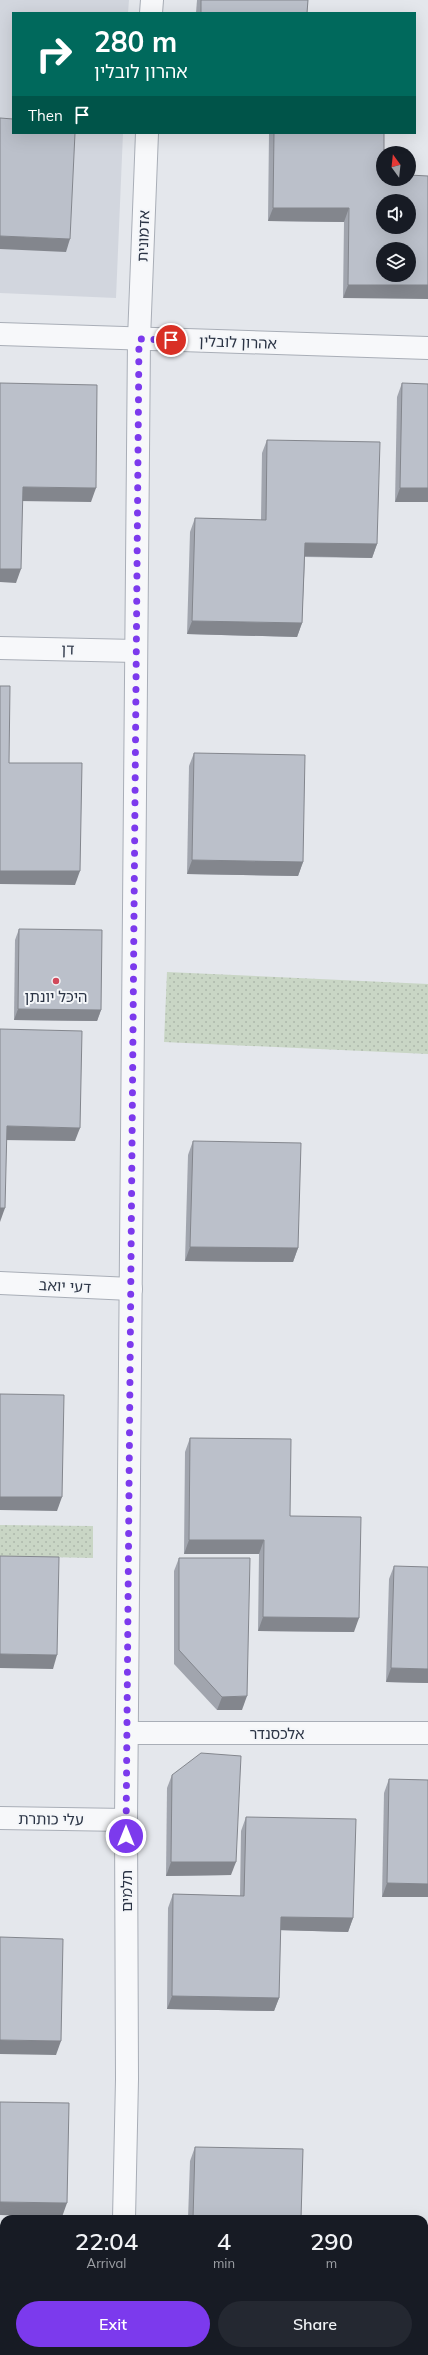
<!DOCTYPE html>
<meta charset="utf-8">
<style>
:root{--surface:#171b24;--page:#242831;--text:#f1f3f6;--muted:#9ea1a6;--accent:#7c3aed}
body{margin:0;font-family:Mulish,"Noto Sans Hebrew",sans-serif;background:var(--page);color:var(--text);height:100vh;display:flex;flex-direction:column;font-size:15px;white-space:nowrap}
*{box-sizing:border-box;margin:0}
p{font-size:13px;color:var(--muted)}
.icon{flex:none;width:22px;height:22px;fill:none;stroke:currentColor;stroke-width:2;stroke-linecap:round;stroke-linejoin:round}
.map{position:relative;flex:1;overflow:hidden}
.panel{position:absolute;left:0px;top:2215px;width:428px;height:140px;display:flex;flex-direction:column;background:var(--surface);border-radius:12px 12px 0 0;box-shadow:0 4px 16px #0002}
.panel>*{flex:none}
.hud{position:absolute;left:12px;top:12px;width:404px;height:122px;border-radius:0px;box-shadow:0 4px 16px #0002;background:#00695c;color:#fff;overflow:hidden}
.needle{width:26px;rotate:345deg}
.controls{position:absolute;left:376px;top:146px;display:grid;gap:8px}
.controls a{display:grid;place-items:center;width:40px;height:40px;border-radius:50%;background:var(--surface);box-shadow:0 4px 16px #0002;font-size:20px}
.pin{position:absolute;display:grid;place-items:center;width:34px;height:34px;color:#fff;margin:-17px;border:2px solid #fff;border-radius:50%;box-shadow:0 1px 4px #0007}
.me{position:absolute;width:44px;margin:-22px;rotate:0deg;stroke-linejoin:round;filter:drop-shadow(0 0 3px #0008)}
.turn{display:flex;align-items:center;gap:14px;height:84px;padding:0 16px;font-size:18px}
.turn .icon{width:52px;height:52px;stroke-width:2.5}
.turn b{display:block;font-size:28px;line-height:34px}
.then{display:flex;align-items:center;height:38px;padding:0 16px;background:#0003;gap:8px;font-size:15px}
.eta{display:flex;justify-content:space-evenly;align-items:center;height:68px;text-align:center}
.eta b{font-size:24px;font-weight:600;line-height:28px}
.action{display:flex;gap:8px;margin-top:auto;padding:8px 16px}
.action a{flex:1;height:46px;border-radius:24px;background:var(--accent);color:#fff;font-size:16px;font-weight:600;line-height:46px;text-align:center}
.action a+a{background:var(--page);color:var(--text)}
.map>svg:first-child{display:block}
</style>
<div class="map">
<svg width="428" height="2355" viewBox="0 0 428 2355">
<defs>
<pattern id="grass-dots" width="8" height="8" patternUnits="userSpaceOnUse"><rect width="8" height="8" fill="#c9d6c5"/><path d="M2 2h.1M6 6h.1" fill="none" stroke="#adb8ab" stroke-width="1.8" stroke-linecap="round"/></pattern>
</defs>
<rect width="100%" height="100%" fill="#e4e7ec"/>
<!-- built -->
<path fill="#d2d6de" d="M0,0H129L128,13H13V133H123L116,298L0,293Z"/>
<!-- grass -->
<g fill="url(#grass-dots)">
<path d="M167,972L428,984V1054L164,1042Z"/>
<path d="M0,1525L93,1526V1558L0,1556Z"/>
</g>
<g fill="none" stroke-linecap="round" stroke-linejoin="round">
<defs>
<g id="minor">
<path d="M151,13L152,0"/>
<path d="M0,648L136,651"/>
<path d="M0,1283L131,1289"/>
<path d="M127,1733H428"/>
<path d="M0,1818L126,1820"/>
<path d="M124,2219L127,2079L126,1820L139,339L147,133"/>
<path d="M0,2352L121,2353"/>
</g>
<path id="tertiary" d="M0,334L428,348"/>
</defs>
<!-- minor casing -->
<use href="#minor" stroke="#a9aeb7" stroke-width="24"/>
<!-- tertiary casing -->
<use href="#tertiary" stroke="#a9aeb7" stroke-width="24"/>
<!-- minor -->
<use href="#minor" stroke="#f7f8fa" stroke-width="22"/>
<!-- tertiary -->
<use href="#tertiary" stroke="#f7f8fa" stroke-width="22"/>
</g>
<!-- wall -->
<g fill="#a1a5ae">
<path d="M197,0H308L307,13H196Z"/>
<path d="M269,133H384L383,179H409L343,298L344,222L268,221Z"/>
<path d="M402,383L428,502H395L397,397Z"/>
<path d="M267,440L377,544L372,558L305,557L302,623L297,637L187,634L190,532L195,518L261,520L262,453Z"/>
<path d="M194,753L303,862L298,876L187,874L189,766Z"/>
<path d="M19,929L101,1010L97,1021L14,1020L15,940Z"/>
<path d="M193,1141L298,1248L293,1262L185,1261L188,1155Z"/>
<path d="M190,1438L290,1516L354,1632L258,1631L259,1554H184L185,1452Z"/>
<path d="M179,1558L242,1710H217L174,1664V1571Z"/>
<path d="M394,1566L428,1683L386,1682L389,1579Z"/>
<path d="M172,1775L231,1875L166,1876L167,1788Z"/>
<path d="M389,1779L428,1780V1897H382L384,1793Z"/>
<path d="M246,1817L353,1918L348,1932L280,1930L279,1998L274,2011L167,2009L168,1908L173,1894L240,1896L241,1831Z"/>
<path d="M195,2147L301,2219H188L190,2161Z"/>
</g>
<!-- shaded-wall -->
<g fill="#83868d">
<path d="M273,208H349L344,222L268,221Z"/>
<path d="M0,236L70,239L66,252L0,249Z"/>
<path d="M348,285H428V299L343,298Z"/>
<path d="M23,487L96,488L91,502L18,501Z"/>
<path d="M400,488H428V502H395Z"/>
<path d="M305,543L377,544L372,558L300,556Z"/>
<path d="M0,569H21L16,583L0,582Z"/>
<path d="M192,621L302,623L297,637L187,634Z"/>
<path d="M192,860L303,862L298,876L187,874Z"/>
<path d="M0,871H80L75,885L0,884Z"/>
<path d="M18,1009L101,1010L97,1021L14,1020Z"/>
<path d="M7,1126L80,1128L75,1141L2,1140Z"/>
<path d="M0,1208H5L0,1222Z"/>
<path d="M190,1247L298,1248L293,1262L185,1261Z"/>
<path d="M0,1497H62L57,1511L0,1510Z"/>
<path d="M189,1540H264L259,1554H184Z"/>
<path d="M263,1617L359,1618L354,1632L258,1631Z"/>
<path d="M0,1654L57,1655L53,1669L0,1668Z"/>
<path d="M391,1668L428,1669V1683L386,1682Z"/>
<path d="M247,1696L242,1710H217L222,1697Z"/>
<path d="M171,1862H236L231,1875L166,1876Z"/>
<path d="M387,1883L428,1884V1897H382Z"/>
<path d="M281,1917L353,1918L348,1932L276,1930Z"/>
<path d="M172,1996L279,1998L274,2011L167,2009Z"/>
<path d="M0,2040L61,2041L56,2055L0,2054Z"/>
<path d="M0,2202L67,2203L62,2217L0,2215Z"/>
</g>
<!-- building -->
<g fill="#bbc0ca" stroke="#83868d" fill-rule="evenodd">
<path d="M201,0H308L307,13H201Z"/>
<path d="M0,118L13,119V133H75L70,239L0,236Z"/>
<path d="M274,133H384V153H383V179H409V175L428,176V285H348L349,208H273ZM383,201H409V227H383ZM383,249H409V275H383Z"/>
<path d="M0,383L97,385L96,488L23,487L21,569H0Z"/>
<path d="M402,383L428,384V488H400Z"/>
<path d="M267,440L380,442L377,544L305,543L302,623L192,621L195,518L266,520Z"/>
<path d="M0,686H10L9,763H82L80,871H0Z"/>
<path d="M194,753L305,755L303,862L192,860Z"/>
<path d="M19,929L102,930L101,1010L18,1009Z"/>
<path d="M0,1029L82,1031L80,1128L7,1126L5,1208H0Z"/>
<path d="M193,1141L301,1143L298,1248L190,1247Z"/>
<path d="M0,1394L64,1395L62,1497H0Z"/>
<path d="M190,1438L291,1439L290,1516L361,1517L359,1618L263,1617L264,1540H189Z"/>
<path d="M0,1556L59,1557L57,1655L0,1654Z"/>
<path d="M179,1558H250L247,1696L222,1697L179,1650Z"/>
<path d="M394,1566L428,1567V1669L391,1668Z"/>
<path d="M201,1753L241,1756L236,1862H171L172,1775Z"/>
<path d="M389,1779L428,1780V1884L387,1883Z"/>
<path d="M246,1817L356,1819L353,1918L281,1917L279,1998L172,1996L173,1894L244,1896Z"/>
<path d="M0,1937L63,1939L61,2041L0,2040Z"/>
<path d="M0,2102L69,2103L67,2203L0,2202Z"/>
<path d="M195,2147L303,2149L301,2219H193Z"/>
</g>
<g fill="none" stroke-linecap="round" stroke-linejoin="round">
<!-- route -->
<path stroke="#7c3aed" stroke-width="7" stroke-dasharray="0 12.6" d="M126,1836L139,339L171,340"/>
</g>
<!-- markers -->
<circle fill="#d1495b" stroke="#f4f6f9" stroke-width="1.5" cx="56" cy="981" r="4"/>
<g text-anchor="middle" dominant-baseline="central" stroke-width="4" stroke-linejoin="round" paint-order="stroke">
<!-- street labels -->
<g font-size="15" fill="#2b3445" stroke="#f4f6f9">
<text transform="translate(143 236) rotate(-88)">אדמונית</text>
<text transform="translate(238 342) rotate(2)">אהרון לובלין</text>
<text transform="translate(68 649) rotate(1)">דן</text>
<text transform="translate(65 1286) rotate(3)">דעי יואב</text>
<text x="277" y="1733">אלכסנדר</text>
<text transform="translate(51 1819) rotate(1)">עלי כותרת</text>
<text transform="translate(126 1891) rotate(-90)">תלמים</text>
</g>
<!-- poi labels -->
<g font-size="15" fill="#2b3445" stroke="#f4f6f9">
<text x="56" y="996">היכל יונתן</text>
</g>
</g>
</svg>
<div class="controls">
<a><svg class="needle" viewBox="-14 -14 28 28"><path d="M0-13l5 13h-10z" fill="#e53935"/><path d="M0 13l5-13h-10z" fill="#9ea1a6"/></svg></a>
<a><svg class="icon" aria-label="sound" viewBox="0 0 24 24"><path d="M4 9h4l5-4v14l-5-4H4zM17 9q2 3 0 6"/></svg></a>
<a><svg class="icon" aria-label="layers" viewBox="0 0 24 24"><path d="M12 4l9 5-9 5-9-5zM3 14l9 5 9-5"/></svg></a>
</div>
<div class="pin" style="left:171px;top:340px;background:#d93025"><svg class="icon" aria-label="arrive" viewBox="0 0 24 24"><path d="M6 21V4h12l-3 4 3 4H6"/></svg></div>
<svg class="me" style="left:126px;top:1836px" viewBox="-20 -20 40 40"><circle r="17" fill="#7c3aed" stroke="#fff" stroke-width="3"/><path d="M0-11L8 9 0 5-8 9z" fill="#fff"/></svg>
<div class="hud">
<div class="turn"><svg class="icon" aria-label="right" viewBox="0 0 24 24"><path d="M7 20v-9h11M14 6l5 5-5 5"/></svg><div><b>280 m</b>אהרון לובלין</div></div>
<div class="then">Then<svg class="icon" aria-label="arrive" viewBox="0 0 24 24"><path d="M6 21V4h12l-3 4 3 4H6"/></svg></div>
</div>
<section class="panel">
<div class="eta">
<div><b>22:04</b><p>Arrival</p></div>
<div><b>4</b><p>min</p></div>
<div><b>290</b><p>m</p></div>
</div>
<div class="action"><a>Exit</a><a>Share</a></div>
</section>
</div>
